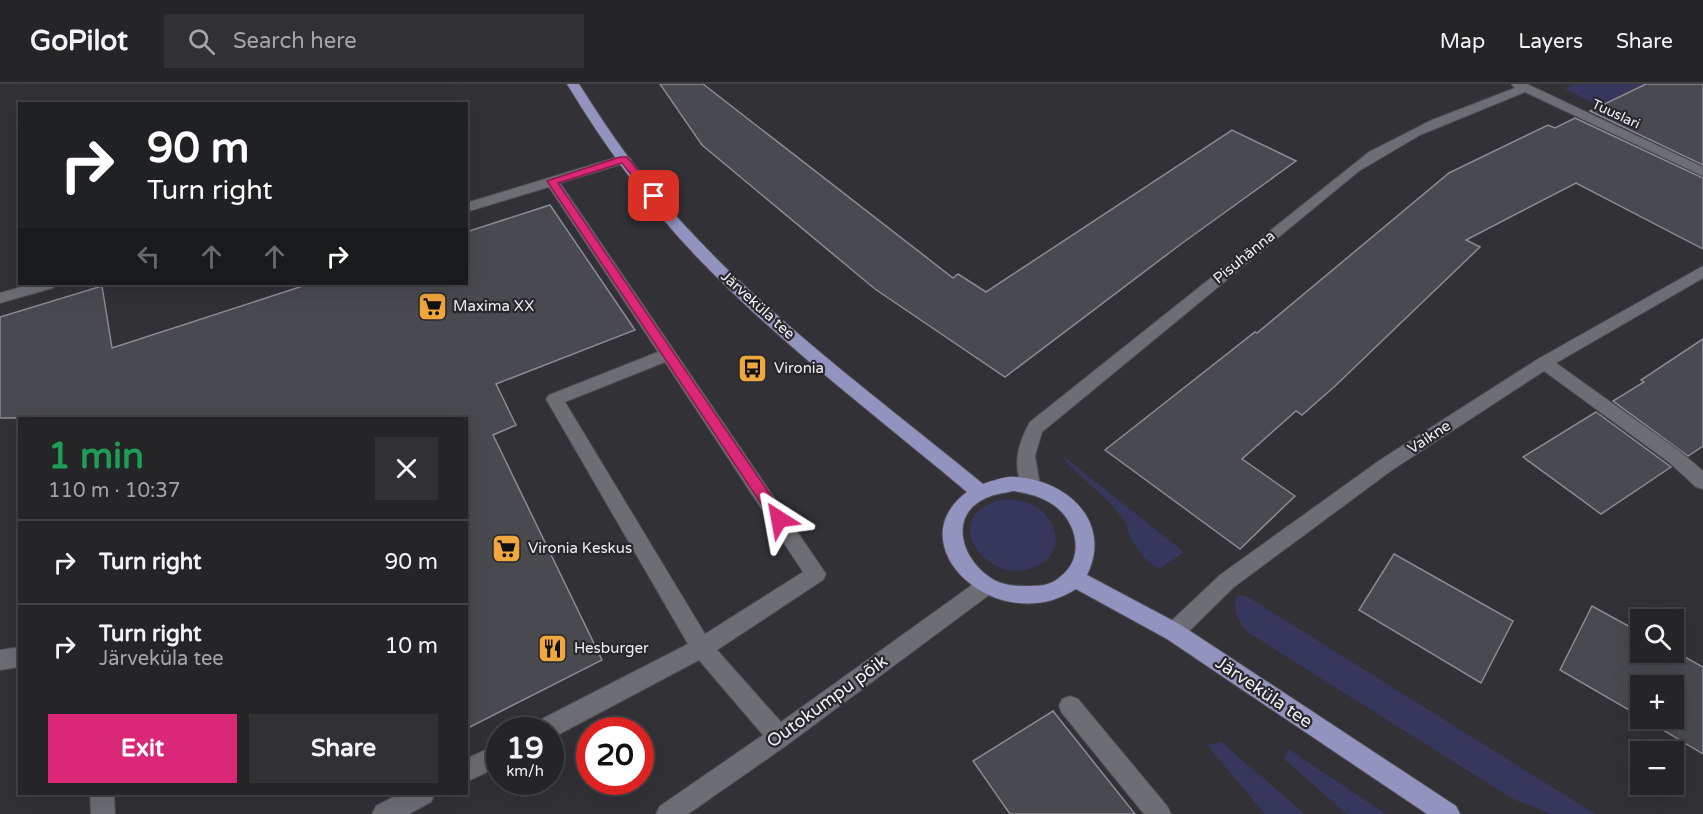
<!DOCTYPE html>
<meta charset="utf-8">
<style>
:root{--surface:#252528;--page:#313134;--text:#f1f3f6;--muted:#a3a5a8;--line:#424245;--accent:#db2777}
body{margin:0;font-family:"Varela Round",sans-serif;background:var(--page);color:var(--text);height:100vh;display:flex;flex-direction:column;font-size:22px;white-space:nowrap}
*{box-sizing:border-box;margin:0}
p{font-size:20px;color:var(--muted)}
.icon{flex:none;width:33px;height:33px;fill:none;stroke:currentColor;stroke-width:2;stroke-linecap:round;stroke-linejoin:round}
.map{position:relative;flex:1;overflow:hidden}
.sheet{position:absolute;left:18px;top:333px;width:450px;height:378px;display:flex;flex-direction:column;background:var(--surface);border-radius:0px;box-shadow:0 6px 24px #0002,0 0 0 2px var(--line)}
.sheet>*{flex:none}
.guide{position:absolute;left:18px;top:18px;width:450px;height:183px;border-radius:0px;box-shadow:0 6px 24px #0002,0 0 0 2px var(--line);background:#202124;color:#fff;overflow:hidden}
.controls{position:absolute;left:1630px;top:525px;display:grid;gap:12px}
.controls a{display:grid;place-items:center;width:54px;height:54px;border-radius:0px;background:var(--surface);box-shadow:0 6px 24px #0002,0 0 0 2px var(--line);font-size:30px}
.speed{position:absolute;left:486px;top:633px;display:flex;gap:12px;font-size:30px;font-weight:700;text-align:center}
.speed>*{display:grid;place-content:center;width:78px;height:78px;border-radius:50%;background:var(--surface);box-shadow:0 6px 24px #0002,0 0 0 2px var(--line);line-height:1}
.speed small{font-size:15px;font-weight:400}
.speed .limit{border:9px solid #d22;background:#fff;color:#111}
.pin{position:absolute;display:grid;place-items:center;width:51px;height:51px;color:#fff;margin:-26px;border-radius:12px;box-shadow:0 3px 9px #0006}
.me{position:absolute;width:66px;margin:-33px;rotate:326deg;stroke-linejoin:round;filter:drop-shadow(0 0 4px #0008)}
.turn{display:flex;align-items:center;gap:21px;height:126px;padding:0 30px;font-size:27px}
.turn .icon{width:78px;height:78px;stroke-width:2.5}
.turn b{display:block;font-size:42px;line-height:51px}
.lanes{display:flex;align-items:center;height:57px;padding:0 30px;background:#0003;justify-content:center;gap:30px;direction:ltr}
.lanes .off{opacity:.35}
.round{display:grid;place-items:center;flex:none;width:63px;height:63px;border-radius:0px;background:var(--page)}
.summary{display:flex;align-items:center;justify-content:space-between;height:102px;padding:0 30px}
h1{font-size:36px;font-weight:700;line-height:45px;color:#1e9e55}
.button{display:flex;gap:12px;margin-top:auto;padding:12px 30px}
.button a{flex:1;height:69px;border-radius:0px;background:var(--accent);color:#fff;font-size:24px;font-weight:700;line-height:69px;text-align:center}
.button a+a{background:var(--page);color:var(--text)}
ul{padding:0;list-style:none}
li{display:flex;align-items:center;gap:18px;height:84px;padding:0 30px;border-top:2px solid var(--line)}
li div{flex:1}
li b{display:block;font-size:22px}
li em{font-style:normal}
header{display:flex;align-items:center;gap:36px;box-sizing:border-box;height:84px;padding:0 30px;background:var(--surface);border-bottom:2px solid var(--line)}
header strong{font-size:28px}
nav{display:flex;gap:33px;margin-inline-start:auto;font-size:21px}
.search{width:420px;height:54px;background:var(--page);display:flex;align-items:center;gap:15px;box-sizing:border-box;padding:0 21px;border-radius:0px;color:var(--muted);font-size:22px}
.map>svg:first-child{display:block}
</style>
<header>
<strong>GoPilot</strong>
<div class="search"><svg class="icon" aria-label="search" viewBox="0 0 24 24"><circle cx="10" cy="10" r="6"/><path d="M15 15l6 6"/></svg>Search here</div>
<nav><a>Map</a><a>Layers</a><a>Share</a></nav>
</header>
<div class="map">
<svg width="1703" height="730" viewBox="0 0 1703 730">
<rect width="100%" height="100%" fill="#313136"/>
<!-- green -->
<g fill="#37375e">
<path d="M1574,0H1703V73L1565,5Z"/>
<path d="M1062,371L1184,468L1159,485L1144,474L1131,455L1125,437L1108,417L1069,381Z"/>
<path d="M1006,415C1015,416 1024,417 1033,421C1053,431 1066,461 1045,477C995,516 927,429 1006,415Z"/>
<path d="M1237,511L1248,513L1595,730H1552L1513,715L1249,549C1238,539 1232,526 1237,511Z"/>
<path d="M1221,658L1305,730H1265L1207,661Z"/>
<path d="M1288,665L1386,730H1347L1284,675Z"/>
</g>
<!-- building -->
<g fill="#494a4f" stroke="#8a8a90" stroke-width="1.5">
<path d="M660,0H703L953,194L958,190L986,208L1232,46L1296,77L1181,160L1005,293L875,205L702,61Z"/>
<path d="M1646,0H1703V81L1590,27Z"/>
<path d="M1575,34L1703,94V165L1576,99L1466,156L1480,163L1334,303L1302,331L1296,327L1242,375L1295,412L1240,465L1105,366L1255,248L1257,249L1449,89L1548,41L1555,44Z"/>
<path d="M550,121L635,246L496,300L516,341L493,351L602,576L466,645V334H0V233L102,202L112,264L309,200H466V148Z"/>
<path d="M1703,255V362L1688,372L1613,317L1644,298L1641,296Z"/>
<path d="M1596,328L1671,383L1601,430L1523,373Z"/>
<path d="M1394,470L1513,537L1481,599L1359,526Z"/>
<path d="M1592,522L1641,549V568L1674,567L1703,583V670L1643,634H1674V602H1641V633L1560,586Z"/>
<path d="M1053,627L1135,730H1010L973,677Z"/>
</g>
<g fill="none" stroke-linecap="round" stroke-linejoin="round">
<defs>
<g id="minor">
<path d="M1511,0H1527L1703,83V92L1525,8L1420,51L1359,87L1042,348L1035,372L1040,402L1038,407L1031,409L1024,407C1012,383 1017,361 1030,338L1369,68L1432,36L1515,4Z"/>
<path d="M624,71L631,75L629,78L560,99L826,490L823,496L717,566L781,638L979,496L986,493L993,496L996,502L993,508L787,661L688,730H656L660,722L763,651L699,576L552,654L550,646H533L536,638L688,560L546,315L549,311L658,268L549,103L466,128V119ZM665,278L803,488L705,550L565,318Z"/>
<path d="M1703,182V194L1556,279L1682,369L1703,387V405L1696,403L1670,379L1544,287L1392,386L1234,503L1181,555L1174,557L1167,555L1164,548L1167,541L1220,491L1380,376L1538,275Z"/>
<path d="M32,200H56L53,204L0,219V209Z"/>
<path d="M20,563V583L0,586V566Z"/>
<path d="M1070,612L1078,615L1167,722L1171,730H1144L1062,629L1059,622L1062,615Z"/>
<path d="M500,659V682L466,698V675Z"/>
<path d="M90,710H114L115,730H91Z"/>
<path d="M399,710H435L431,718L409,730H372L376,722Z"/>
</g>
<path id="major" d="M567,0H579C611,51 646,101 688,145C776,240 883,318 983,400C993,397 1005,392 1015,393C1067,396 1113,438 1087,491L1181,541L1456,722L1460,730H1427L1167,555L1076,505C998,556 895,461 967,408C875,331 778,258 695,171C646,119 604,61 567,0ZM1013,407C1027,409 1040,412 1052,420C1077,436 1086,474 1060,493C1050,502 1039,502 1026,502C1014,502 1001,501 991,494C961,475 948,431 986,414C994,410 1005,409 1013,407Z"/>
</defs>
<!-- minor casing -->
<use href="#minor" stroke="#4c4d51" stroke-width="2"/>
<!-- major casing -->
<use href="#major" stroke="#4c4d51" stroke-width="2"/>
<!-- minor -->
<use href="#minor" fill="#6d6e74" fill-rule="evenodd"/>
<!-- major -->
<use href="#major" fill="#9293be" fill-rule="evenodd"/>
</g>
<!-- route -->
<path fill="#db2777" stroke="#8e194d" stroke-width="1.5" d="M620,73H627L657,110V115H650L622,79L558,99L784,431L786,435L784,439H774L547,97Z"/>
<!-- icons -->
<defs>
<symbol id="supermarket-square" viewBox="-11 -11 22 22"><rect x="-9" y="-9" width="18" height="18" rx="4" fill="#efa73e" stroke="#27272c"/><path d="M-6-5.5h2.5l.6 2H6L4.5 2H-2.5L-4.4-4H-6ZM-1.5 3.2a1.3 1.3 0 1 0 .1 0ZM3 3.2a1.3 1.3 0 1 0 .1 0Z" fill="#111"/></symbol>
<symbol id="bus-square" viewBox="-11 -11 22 22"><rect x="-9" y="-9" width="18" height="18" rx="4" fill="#efa73e" stroke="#27272c"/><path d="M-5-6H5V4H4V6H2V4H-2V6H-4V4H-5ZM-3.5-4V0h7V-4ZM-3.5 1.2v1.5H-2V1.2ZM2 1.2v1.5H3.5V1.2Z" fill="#111"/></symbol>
<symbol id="restaurant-square" viewBox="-11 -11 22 22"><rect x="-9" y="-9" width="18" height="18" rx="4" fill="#efa73e" stroke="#27272c"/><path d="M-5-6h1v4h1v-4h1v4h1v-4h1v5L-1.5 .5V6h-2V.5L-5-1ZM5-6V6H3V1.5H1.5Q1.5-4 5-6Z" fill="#111"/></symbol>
</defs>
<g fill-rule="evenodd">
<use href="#supermarket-square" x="416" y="206" width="33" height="33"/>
<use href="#bus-square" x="736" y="268" width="33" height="33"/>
<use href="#supermarket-square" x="490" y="448" width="33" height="33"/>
<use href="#restaurant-square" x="536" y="548" width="33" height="33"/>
</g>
<g text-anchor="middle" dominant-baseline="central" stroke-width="4.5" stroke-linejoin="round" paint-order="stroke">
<!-- far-street labels -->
<g font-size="14" fill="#eff0f3" stroke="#27272c">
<text transform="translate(1616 30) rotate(25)">Tuuslari</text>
</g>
<!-- street labels -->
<g font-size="15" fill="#eff0f3" stroke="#27272c">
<text transform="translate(1244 173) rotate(-39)">Pisuhänna</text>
<text transform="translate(758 221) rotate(42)">Järveküla tee</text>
<text transform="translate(1429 353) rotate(-33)">Vaikne</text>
</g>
<!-- poi labels -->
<g font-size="15" fill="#eff0f3" stroke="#27272c" text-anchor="start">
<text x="453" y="222">Maxima XX</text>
<text x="774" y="284">Vironia</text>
<text x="528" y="464">Vironia Keskus</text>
<text x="574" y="564">Hesburger</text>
</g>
<!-- near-street labels -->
<g font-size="18" fill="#eff0f3" stroke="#27272c">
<text transform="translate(1264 608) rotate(34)">Järveküla tee</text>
<text transform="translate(827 617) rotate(-36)">Outokumpu põik</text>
</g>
</g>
</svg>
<div class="controls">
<a><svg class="icon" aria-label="search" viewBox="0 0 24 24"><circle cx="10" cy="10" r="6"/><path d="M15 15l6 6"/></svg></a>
<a>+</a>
<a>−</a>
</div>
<div class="speed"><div>19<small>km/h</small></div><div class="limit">20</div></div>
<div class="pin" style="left:654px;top:112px;background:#d93025"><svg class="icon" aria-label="arrive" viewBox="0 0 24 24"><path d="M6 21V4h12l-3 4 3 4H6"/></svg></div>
<svg class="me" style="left:779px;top:435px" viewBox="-20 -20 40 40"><path d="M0-17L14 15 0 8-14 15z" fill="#db2777" stroke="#fff" stroke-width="4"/></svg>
<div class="guide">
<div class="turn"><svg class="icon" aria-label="right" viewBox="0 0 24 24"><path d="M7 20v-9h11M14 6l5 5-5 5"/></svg><div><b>90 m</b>Turn right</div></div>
<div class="lanes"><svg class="icon off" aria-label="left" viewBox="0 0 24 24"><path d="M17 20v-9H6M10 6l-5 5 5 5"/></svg><svg class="icon off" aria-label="ahead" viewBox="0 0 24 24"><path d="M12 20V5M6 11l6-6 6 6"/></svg><svg class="icon off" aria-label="ahead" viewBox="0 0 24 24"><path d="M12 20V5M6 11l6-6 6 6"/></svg><svg class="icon" aria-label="right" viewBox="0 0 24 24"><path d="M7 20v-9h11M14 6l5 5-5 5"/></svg></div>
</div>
<section class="sheet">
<div class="summary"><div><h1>1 min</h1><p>110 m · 10:37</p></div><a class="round"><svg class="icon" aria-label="close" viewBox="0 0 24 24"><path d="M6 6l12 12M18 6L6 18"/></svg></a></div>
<ul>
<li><svg class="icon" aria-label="right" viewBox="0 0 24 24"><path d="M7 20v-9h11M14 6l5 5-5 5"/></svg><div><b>Turn right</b></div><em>90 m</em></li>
<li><svg class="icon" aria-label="right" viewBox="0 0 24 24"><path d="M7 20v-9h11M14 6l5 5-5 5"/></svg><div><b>Turn right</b><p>Järveküla tee</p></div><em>10 m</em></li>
</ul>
<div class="button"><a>Exit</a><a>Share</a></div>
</section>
</div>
